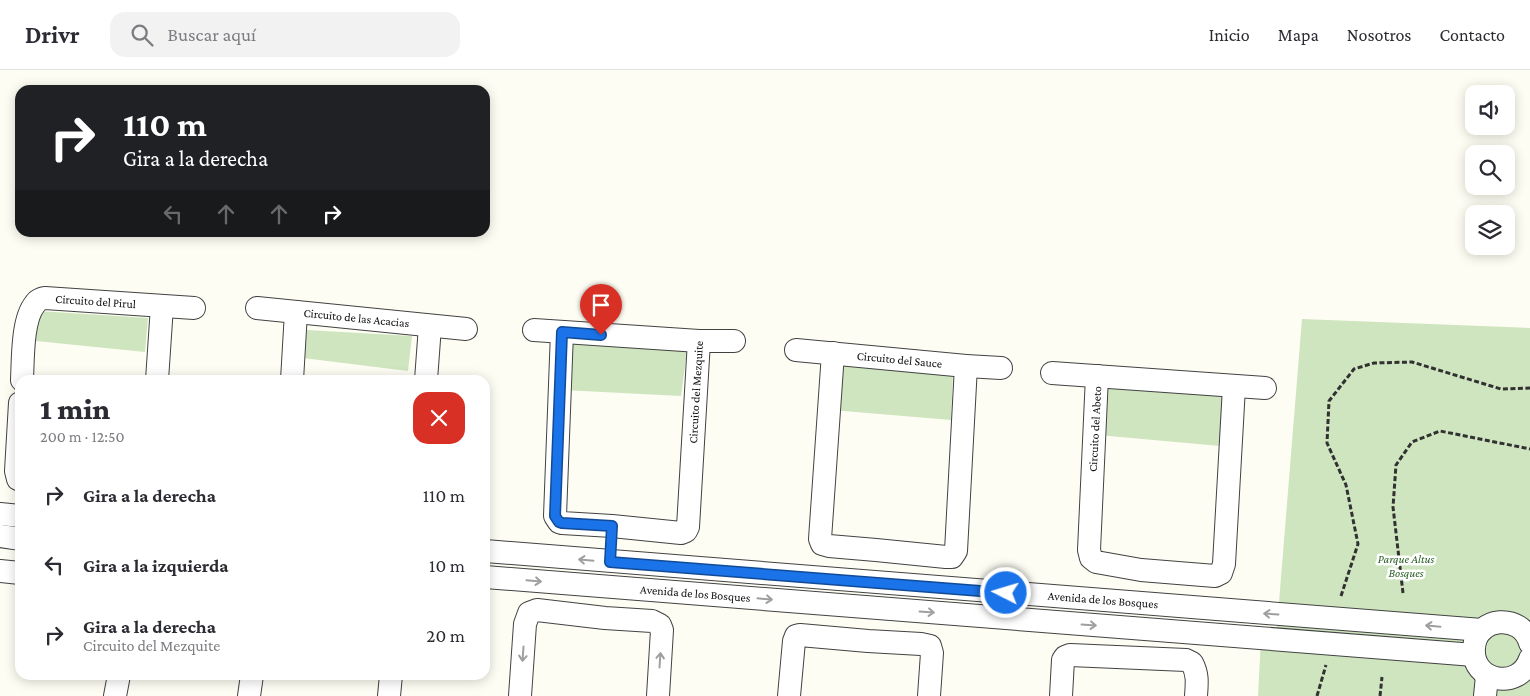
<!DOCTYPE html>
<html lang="es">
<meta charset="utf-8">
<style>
:root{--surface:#fff;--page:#f2f2f3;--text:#2b2b33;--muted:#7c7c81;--line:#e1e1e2}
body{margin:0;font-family:"Crimson Pro",serif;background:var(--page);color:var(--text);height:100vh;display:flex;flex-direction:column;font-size:19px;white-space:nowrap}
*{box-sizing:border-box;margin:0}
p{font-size:16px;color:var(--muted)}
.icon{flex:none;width:28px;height:28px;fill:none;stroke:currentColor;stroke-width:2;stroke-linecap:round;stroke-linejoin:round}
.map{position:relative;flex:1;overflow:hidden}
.side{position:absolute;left:15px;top:305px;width:475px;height:305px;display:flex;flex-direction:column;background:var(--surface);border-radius:15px;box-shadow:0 2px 12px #0003}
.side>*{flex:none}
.hud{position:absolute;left:15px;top:15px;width:475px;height:152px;border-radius:15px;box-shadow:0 2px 12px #0003;background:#202124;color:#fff;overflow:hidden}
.fabs{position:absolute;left:1465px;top:15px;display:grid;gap:10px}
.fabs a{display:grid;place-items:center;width:50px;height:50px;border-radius:10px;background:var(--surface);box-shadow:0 2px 12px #0003;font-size:25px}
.pin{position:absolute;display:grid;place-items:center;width:42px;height:42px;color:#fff;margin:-51px -21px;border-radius:50% 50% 50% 0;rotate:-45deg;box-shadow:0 0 5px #0007}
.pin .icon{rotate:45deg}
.me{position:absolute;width:55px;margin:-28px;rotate:275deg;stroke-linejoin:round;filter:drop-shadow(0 0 4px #0008)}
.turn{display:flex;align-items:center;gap:18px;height:105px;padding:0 25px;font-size:22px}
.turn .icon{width:65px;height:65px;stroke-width:2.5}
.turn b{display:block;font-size:35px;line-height:42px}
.lanes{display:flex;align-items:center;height:48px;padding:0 25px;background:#0003;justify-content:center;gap:25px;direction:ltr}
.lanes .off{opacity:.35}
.round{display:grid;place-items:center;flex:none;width:52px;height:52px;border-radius:15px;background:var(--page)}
.headline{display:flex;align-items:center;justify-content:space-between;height:85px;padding:0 25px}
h1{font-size:30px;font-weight:800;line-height:38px}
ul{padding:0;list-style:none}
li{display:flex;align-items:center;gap:15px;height:70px;padding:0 25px}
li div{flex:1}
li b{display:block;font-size:19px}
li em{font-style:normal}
header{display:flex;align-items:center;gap:30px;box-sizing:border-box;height:70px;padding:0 25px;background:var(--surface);border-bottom:1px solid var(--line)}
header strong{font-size:24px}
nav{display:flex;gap:28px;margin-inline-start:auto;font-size:18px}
.search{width:350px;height:45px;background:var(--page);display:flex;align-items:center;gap:12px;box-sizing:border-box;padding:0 18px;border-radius:15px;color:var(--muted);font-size:19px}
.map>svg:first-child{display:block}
</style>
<header>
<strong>Drivr</strong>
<div class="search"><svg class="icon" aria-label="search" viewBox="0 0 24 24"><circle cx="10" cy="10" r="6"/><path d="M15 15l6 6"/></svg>Buscar aquí</div>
<nav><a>Inicio</a><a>Mapa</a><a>Nosotros</a><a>Contacto</a></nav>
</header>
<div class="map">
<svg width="1530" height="626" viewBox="0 0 1530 626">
<rect width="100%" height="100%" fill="#fefdf3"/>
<!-- green -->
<g fill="#cfe5bf">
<path d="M38,241L148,248L145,282L36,271Z"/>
<path d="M1302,249L1530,258V626H1258L1261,568L1276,569Z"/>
<path d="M307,260L412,266L408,301L303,288Z"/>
<path d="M567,272L687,281L681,326L563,320Z"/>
<path d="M835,294L953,303L951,350L832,340Z"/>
<path d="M1106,315L1224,324L1220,376L1098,365Z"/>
</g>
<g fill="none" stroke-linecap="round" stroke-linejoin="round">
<defs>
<g id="minor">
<path id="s1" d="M257,238L466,259"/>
<path d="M534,260L699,271H734"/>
<path id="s2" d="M562,262L555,446L559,452L562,453L612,456L681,463L686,461L688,457L699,271"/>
<path id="s3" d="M796,280L966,296L1001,298"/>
<path d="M833,283L820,469L822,474L829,476L876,480L946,487H952L956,481L966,296"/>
<path d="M1052,303L1265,318"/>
<path d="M1097,306L1089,480L1091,488L1096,492L1141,500L1215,506L1221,503L1224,494L1234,317"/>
<path id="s4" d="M22,310C23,290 22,249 35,234C37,230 41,229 45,228L194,238"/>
<path d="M157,310L162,236"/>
<path d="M292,310L296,242"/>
<path d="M426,310L430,256"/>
<path d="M20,333L16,401L18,409L20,410"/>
<path d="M0,444L20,446"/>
<path d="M0,466L20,469"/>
<path id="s5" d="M485,481L1482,560"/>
<path d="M0,501L20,503"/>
<path id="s6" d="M485,507L1474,585"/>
<path d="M1530,573C1522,543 1476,546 1474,578C1471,612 1519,621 1530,589"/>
<path d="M115,626L119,605"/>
<path d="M249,626L252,605"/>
<path d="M389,626L391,605"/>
<path d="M520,626L525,554L529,543L537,540L605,548L652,551L660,555L662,560L658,626"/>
<path d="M789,626L794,571L796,566L800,565L868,571L921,574L930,576L932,583L929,626"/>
<path d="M1061,626L1063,590L1065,587L1070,585L1186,590L1192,593C1198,604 1197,613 1196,626"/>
<path d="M1485,626L1487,606"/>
</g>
</defs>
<!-- minor casing -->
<use href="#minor" stroke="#424242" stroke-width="24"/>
<!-- path -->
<g stroke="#313131" stroke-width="3" stroke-dasharray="5 2.5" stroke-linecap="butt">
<path d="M1403,523L1393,437L1396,395L1412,372L1440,361L1530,379"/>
<path d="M1341,526L1358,474L1346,415L1327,373L1329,331L1354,299L1374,293L1412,292L1501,319L1530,318"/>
<path d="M1317,626L1326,595"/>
<path d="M1380,626L1382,607"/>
</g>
<!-- minor -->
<use href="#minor" stroke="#fff" stroke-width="22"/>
</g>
<!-- one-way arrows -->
<defs><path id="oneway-shaft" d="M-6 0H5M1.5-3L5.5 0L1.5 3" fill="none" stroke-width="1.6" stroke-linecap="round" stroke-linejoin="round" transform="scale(1.25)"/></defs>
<g stroke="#9f9f9f">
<use href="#oneway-shaft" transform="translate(586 490) rotate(-175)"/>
<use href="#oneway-shaft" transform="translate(534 511) rotate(5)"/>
<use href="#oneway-shaft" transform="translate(765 529) rotate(5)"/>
<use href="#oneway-shaft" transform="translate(927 542) rotate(4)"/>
<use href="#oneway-shaft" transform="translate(1271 544) rotate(-176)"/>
<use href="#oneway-shaft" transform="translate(1089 555) rotate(4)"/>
<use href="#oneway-shaft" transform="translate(1433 556) rotate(-175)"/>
<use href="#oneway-shaft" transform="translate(523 584) rotate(94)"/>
<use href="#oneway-shaft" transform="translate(660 590) rotate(-86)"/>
</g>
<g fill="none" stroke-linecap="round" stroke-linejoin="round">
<defs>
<path id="route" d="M601,265L562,262L555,446L559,452L562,453L612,456L610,492L1006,523"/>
</defs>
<!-- route casing -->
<use href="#route" stroke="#114b97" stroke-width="12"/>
<!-- route -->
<use href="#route" stroke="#1a73e8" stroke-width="9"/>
</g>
<g text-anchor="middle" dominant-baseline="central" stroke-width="5" stroke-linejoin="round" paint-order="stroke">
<!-- street labels -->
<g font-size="12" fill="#0f0f0f" stroke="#fff">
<text stroke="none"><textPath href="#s4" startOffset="141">Circuito del Pirul</textPath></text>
<text stroke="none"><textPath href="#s1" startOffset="100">Circuito de las Acacias</textPath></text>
<text stroke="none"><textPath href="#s3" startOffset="104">Circuito del Sauce</textPath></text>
<text stroke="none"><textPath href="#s2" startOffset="459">Circuito del Mezquite</textPath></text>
<text transform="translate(1095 359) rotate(-87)">Circuito del Abeto</text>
<text stroke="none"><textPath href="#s6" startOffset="211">Avenida de los Bosques</textPath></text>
<text stroke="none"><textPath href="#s5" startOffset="620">Avenida de los Bosques</textPath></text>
</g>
<!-- park labels -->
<g font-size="12" font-style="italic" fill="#2c6126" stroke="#fff">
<text x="1406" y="489">Parque Altus<tspan x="1406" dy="14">Bosques</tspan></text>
</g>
</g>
</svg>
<div class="fabs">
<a><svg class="icon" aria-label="sound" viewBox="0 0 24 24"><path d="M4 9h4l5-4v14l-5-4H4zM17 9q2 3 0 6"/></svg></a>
<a><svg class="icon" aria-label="search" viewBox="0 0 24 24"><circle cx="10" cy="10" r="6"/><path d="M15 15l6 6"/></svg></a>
<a><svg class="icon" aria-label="layers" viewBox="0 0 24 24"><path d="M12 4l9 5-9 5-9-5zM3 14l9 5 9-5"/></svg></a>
</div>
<div class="pin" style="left:601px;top:265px;background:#d93025"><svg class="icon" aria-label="arrive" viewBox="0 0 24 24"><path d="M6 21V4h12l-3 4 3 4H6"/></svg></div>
<svg class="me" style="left:1006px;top:523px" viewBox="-20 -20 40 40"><circle r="17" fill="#1a73e8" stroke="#fff" stroke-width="3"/><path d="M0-11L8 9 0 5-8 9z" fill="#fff"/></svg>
<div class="hud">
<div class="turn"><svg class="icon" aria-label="right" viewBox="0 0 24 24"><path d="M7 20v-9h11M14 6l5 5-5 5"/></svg><div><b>110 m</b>Gira a la derecha</div></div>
<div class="lanes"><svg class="icon off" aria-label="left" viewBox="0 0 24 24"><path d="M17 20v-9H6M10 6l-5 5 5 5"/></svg><svg class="icon off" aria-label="ahead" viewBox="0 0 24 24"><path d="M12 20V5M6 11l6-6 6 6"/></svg><svg class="icon off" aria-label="ahead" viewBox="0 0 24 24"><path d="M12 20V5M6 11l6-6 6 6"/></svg><svg class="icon" aria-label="right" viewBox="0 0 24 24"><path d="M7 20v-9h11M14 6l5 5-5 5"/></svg></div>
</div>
<section class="side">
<div class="headline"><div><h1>1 min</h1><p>200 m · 12:50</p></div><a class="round" style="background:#d93025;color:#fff"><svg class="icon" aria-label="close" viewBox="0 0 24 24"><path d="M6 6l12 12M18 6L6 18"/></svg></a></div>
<ul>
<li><svg class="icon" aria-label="right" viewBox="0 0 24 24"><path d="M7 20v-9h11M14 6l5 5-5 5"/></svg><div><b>Gira a la derecha</b></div><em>110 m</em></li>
<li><svg class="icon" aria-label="left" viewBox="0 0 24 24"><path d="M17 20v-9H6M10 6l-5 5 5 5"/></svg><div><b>Gira a la izquierda</b></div><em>10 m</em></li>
<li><svg class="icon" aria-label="right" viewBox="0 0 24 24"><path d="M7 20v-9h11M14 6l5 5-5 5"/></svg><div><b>Gira a la derecha</b><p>Circuito del Mezquite</p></div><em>20 m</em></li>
</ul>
</section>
</div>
